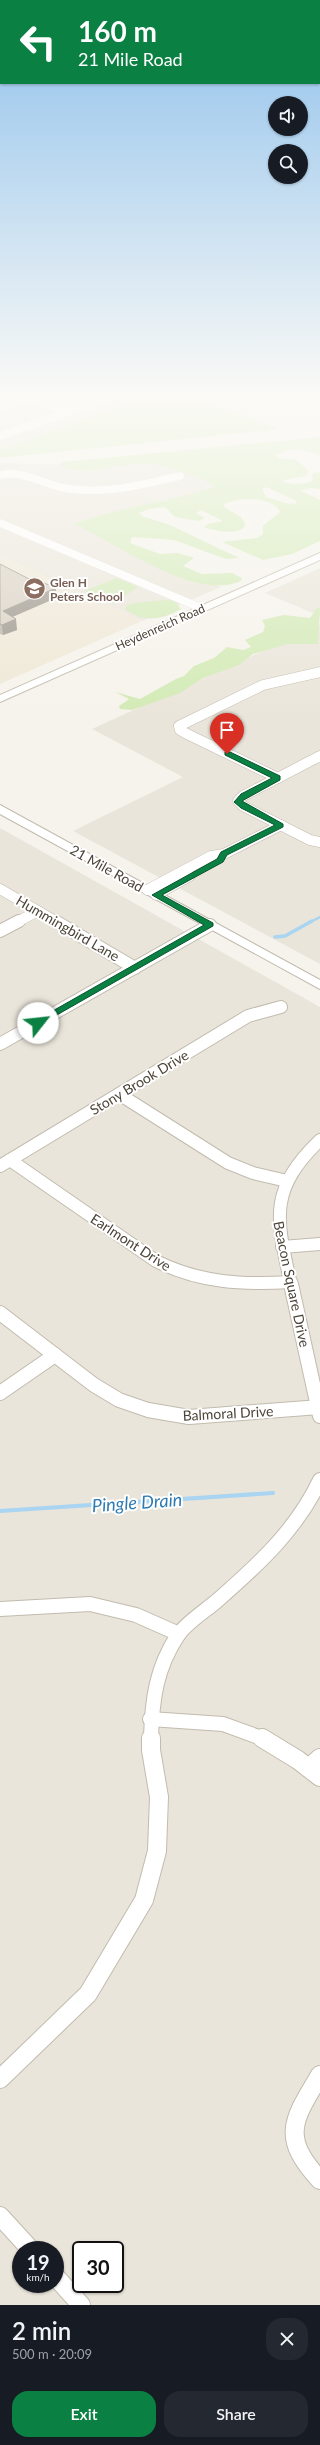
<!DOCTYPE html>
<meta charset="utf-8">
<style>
:root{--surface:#171b24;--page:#242831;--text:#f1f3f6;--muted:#9ea1a6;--accent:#0b8043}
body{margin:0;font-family:Lato,sans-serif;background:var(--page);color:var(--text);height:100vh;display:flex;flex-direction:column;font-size:15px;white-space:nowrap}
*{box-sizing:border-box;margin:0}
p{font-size:13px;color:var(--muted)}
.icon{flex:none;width:22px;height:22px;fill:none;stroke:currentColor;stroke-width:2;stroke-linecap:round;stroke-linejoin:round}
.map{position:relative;height:2305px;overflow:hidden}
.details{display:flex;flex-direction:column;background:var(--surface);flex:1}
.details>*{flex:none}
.banner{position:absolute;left:0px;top:0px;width:320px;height:84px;box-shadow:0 1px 3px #0004;background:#0b8043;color:#fff;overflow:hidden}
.buttons{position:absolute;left:268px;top:96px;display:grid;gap:8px}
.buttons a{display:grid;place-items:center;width:40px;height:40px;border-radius:50%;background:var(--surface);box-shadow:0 1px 3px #0004;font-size:20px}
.speed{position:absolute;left:12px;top:2241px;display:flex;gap:8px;font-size:20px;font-weight:700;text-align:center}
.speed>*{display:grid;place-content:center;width:52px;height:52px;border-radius:50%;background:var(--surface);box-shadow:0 1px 3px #0004;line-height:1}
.speed small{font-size:10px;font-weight:400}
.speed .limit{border:2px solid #111;border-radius:6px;background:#fff;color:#111}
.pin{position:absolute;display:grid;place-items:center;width:34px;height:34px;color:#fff;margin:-41px -17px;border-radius:50% 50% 50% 0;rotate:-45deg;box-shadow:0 0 4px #0007}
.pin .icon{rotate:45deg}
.me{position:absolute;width:44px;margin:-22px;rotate:61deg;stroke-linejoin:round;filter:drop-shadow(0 0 3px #0008)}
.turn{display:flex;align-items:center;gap:14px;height:84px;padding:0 12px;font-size:18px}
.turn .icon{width:52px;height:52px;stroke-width:2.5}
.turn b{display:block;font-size:28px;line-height:34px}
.round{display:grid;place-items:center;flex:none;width:42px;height:42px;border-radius:16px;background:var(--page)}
.headline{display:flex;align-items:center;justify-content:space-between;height:68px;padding:0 12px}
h1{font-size:24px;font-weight:600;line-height:30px}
.cta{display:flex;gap:8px;margin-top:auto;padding:8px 12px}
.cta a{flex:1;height:46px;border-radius:16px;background:var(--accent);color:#fff;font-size:16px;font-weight:600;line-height:46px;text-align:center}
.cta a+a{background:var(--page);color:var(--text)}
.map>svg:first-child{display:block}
</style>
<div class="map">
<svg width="320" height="2305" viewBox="0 0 320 2305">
<rect width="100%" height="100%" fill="#f6f3ec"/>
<!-- residential -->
<g fill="#eae5da" fill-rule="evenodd">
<path d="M0,399H152L0,453Z"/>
<path d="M166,460L223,487L75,524L221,587L142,621L0,556V463L73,465Z"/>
<path d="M320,568V616L265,593Z"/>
<path d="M320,625V964L73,831L183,777L92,729Z"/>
<path d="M0,828L320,1007V2305H0ZM21,2250H55V2284H21ZM81,2250H115V2284H81Z"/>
</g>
<!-- education -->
<path fill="#efe8d6" d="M0,556L142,621L0,684Z"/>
<!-- green -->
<g fill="#d2eab5" fill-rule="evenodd">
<path d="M139,399H209L208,403L281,429L0,458V450Z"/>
<path d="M320,437V455C306,450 289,446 276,455L278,458L296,460L309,471L306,476L283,480L284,482C293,485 305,484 313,481L312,474L320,472V489L310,488L301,491L320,500V541L292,554L263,560L222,542L257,538L263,534V526L280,512C272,496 238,497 224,504V507L241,517L245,523L244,528C234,535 215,531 204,527L208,524L223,521L201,510L196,513L205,518L198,521L175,517L165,507L149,509L139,513L144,517L170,525L239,558L226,559L174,540L132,537L130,543L160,554L178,553L194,558L183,566L202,574L232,573L242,578L241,581C194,602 117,543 74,524C119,507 168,503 214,487V485C192,475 169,464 144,464C116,463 87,478 59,465L63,462ZM266,487L295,500L297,503L289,504L266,497L262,489Z"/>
<path d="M117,578L138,587L120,599L118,603H108L84,591Z"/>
<path d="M169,600L175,602L181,609C162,620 143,623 125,609L127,605L142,602Z"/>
<path d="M317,608H320L318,644H287L253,654L239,665L203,678L180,693L132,710L120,709L119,706L129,699L115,692L140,699L176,679L184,676L194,666L214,658L227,647L243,650L251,647L245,640L263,632L265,626L262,620L284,615L310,618Z"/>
</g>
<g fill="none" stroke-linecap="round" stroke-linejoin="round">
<!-- stream-far2 -->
<path stroke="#a9d4f2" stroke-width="2.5" d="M310,922L320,917"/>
<!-- stream-far1 -->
<path stroke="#a9d4f2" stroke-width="3.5" d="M275,937L285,936L312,921"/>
<!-- stream -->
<path stroke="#a9d4f2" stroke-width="4" d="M0,1511L273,1493"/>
<defs>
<g id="minor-far4">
<path d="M31,399L68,412"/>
<path d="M0,408L29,399"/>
<path d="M0,436L107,399"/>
<path d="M0,475C24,469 47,487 71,489C108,494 145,484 180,476"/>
<path d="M0,523L201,608"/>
</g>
<g id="minor-far3">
<path d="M320,756L243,796L238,801L243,806L310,840L320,842"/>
<path d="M278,778L185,733L180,730L179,726L263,685L320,672"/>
<path d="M0,889L57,922"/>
<path d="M147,890L211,856L224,854L281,825"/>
<path d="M156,895L190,876"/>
<path d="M17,922L38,911"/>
</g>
<g id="minor-far2">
<path d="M55,921L135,968"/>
<path d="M0,931L19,921"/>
<path d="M0,1044L210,925"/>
<path d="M119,1094L228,1163L253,1173L287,1181"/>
<path d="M10,1160L156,1261C200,1283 243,1285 291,1282"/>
<path d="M0,1166L248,1016L281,1007"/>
<path d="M282,1247L320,1244"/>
<path d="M291,1285C277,1220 267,1191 320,1140"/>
</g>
<g id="minor-far1">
<path d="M291,1284L320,1416"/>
<path d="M0,1313L94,1385L119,1400L148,1410L189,1417L320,1407"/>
<path d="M0,1393L55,1355"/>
<path d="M0,1609L90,1604L136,1615L179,1634"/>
<path d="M150,1719L223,1724L264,1739"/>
<path d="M151,1739C152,1700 156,1668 178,1635C188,1621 207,1610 219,1599C259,1564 297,1529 320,1480"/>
</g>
<g id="minor">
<path d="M262,1738L298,1760L320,1777"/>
<path d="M309,1768L320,1758"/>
<path d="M320,2075C293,2120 280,2137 320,2180"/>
<path d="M0,2079L88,1994L144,1900L157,1851L159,1797L151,1750V1738"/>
<path d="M0,2216L31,2250"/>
<path d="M55,2276L81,2305"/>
</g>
<g id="tertiary">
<path d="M320,553V560L0,702V695Z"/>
<path d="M0,805L320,980V989L0,814Z"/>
</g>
</defs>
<!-- minor-far4 casing -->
<use href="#minor-far4" stroke="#c2bbae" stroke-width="8"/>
<!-- minor-far3 casing -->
<use href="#minor-far3" stroke="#c2bbae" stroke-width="11"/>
<!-- minor-far2 casing -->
<use href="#minor-far2" stroke="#c2bbae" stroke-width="14"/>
<!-- minor-far1 casing -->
<use href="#minor-far1" stroke="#c2bbae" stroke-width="16"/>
<!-- minor casing -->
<use href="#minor" stroke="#c2bbae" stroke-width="20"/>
<!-- tertiary casing -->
<use href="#tertiary" stroke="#c2bbae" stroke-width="2"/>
<!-- minor-far4 -->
<use href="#minor-far4" stroke="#fff" stroke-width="8"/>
<!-- minor-far3 -->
<use href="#minor-far3" stroke="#fff" stroke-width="10"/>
<!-- minor-far2 -->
<use href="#minor-far2" stroke="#fff" stroke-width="12"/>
<!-- minor-far1 -->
<use href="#minor-far1" stroke="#fff" stroke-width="14"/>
<!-- minor -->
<use href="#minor" stroke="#fff" stroke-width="18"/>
<!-- tertiary -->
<use href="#tertiary" fill="#fff" fill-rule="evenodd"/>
</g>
<!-- wall -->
<path fill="#bab2a6" d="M0,564L56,598L12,617L17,630L3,635L0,634Z"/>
<!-- shaded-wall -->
<g fill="#979187">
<path d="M56,588V598L3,621V611Z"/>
<path d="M16,619L17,630L3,635L2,625Z"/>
</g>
<!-- building -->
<path fill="#d8cfc1" stroke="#979187" d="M0,564L33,581L37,580L56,588L3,611L16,619L2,625L0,624Z"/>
<!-- sky -->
<linearGradient id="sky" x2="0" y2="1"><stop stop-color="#8fc1ec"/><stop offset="0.55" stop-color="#fbfaf6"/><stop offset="1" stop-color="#fbfaf6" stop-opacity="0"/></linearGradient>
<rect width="320" height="721" fill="url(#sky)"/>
<!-- route -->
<path fill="#0b8043" stroke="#07532c" d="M225,752H230L280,776V780L242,801L283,824V827L227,855L223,862L162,895L213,923V926L41,1024H35V1021L204,925L152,895L217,859L221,852L275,825L241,808L234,802L241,794L272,778L225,755Z"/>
<!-- icons -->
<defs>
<symbol id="school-disc" viewBox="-11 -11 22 22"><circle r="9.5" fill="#8d6e63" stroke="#fff"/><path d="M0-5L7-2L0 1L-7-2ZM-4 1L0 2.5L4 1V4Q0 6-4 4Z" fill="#fff"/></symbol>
</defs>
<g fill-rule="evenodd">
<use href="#school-disc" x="22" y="576" width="25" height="25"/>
</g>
<g text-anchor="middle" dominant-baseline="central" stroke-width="4" stroke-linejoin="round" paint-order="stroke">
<!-- far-education labels -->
<g font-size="12" font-weight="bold" fill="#785e54" stroke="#fff" text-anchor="start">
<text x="50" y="582">Glen H<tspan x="50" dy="14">Peters School</tspan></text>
</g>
<!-- far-street labels -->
<g font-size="12" fill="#4b4439" stroke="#fff">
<text transform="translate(160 627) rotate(-24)">Heydenreich Road</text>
</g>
<!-- street labels -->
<g font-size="14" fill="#4b4439" stroke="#fff">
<text transform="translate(107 868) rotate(29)">21 Mile Road</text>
<text transform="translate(68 928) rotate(30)">Hummingbird Lane</text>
<text transform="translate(139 1082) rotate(-31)">Stony Brook Drive</text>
<text transform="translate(131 1242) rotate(33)">Earlmont Drive</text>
<text transform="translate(292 1284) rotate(78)">Beacon Square Drive</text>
<text transform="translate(228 1413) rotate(-3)">Balmoral Drive</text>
</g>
<!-- near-water labels -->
<g font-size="18" font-style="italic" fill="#2e7ab2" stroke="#fff">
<text transform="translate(137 1502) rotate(-4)">Pingle Drain</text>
</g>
</g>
</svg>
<div class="buttons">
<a><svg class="icon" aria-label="sound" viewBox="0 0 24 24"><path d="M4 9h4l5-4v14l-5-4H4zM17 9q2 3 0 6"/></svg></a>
<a><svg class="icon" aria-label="search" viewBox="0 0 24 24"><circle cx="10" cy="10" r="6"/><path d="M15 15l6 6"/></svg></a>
</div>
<div class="speed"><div>19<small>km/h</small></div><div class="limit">30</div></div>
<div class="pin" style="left:227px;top:754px;background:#d93025"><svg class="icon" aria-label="arrive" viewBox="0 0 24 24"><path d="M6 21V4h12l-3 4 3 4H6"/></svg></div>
<svg class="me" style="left:38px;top:1023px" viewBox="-20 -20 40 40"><circle r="19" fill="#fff"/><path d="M0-13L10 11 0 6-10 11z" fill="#0b8043"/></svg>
<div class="banner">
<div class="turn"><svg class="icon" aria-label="left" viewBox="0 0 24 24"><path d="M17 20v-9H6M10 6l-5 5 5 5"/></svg><div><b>160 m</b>21 Mile Road</div></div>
</div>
</div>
<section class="details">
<div class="headline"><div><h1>2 min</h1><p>500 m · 20:09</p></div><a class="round"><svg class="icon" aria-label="close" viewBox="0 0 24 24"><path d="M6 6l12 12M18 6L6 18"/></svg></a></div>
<div class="cta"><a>Exit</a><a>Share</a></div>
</section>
